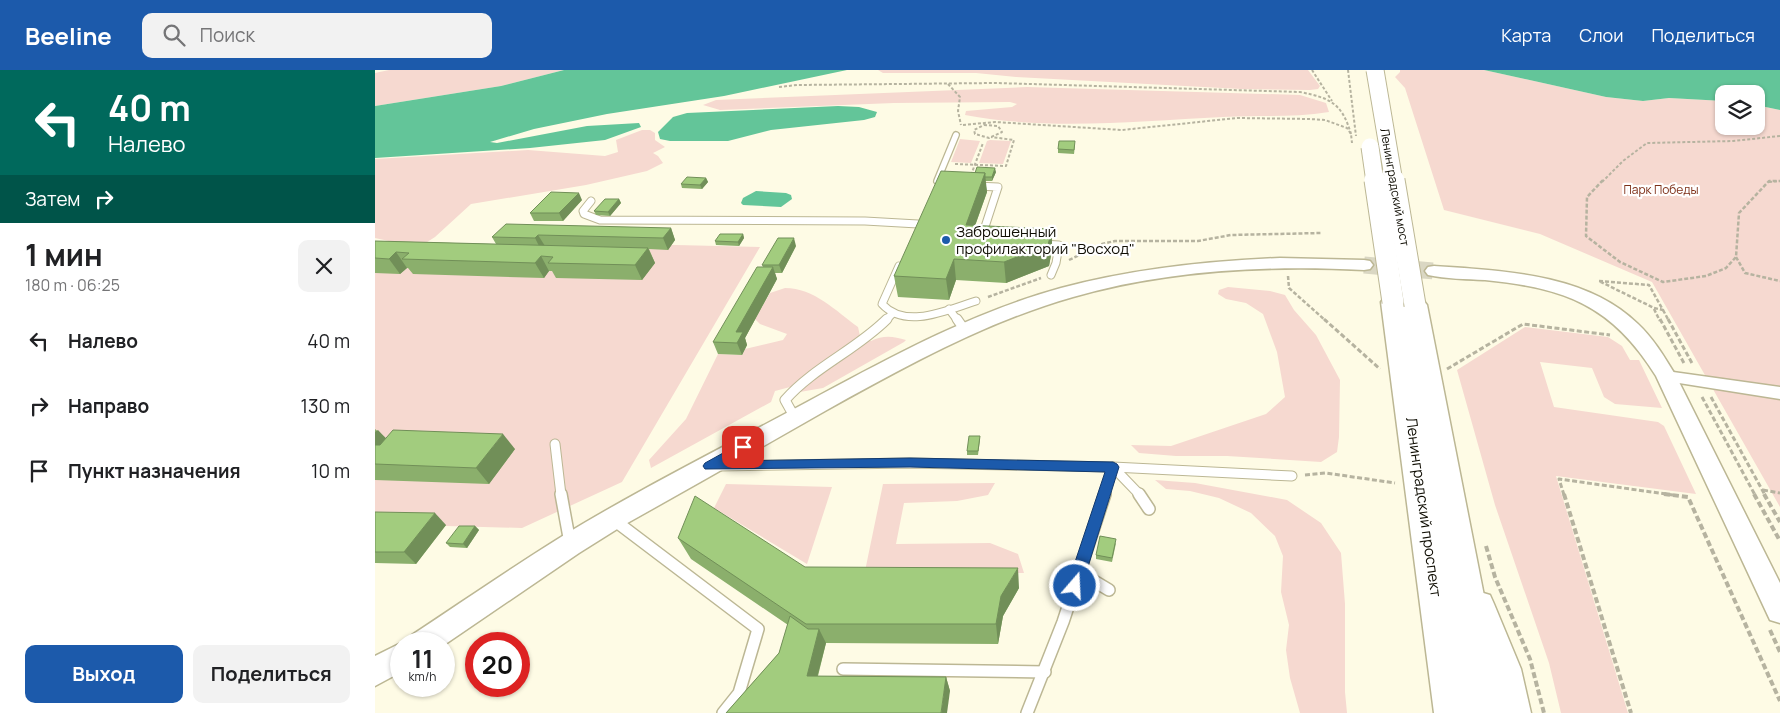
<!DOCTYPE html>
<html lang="ru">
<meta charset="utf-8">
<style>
:root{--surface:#fff;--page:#f2f2f2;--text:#202124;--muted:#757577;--accent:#1c5aab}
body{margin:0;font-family:Manrope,sans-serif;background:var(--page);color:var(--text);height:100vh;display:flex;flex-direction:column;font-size:19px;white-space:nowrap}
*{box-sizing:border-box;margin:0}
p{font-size:16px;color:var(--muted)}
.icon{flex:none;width:28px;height:28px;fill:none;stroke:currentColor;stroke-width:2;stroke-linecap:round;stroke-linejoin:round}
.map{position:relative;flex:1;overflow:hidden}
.side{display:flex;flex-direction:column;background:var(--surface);width:375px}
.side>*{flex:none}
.top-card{background:#00695c;color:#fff;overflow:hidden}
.controls{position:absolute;left:1340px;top:15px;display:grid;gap:10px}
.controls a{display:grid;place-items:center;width:50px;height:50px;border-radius:10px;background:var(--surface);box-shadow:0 1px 4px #0004;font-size:25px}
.speed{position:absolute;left:15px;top:562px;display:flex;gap:10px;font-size:25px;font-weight:700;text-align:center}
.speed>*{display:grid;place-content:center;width:65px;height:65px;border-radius:50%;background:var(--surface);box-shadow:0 1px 4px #0004;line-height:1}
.speed small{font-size:12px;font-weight:400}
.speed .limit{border:8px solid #d22;background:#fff;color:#111}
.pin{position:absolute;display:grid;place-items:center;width:42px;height:42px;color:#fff;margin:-21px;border-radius:10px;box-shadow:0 2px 8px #0006}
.me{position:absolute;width:55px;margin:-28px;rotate:19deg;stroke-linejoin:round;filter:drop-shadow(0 0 4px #0008)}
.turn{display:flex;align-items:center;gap:18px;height:105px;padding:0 25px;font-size:22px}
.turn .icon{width:65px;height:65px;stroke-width:2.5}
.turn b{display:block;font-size:35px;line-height:42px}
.then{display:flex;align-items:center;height:48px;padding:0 25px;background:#0003;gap:10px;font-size:19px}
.round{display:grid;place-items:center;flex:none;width:52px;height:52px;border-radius:10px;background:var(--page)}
.head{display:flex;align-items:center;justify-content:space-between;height:85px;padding:0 25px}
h1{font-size:30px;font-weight:700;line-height:38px}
.cta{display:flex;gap:10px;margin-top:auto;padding:10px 25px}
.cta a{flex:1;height:58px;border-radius:10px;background:var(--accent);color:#fff;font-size:20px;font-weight:700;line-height:58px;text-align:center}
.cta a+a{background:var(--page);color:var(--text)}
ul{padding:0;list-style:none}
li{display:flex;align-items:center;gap:15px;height:65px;padding:0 25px}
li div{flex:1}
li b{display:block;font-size:19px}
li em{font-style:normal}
header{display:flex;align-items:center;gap:30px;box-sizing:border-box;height:70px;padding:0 25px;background:var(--accent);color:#fff}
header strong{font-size:24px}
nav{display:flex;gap:28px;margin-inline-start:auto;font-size:18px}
.search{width:350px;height:45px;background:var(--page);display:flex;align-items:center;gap:12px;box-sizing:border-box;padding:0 18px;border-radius:10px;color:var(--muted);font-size:19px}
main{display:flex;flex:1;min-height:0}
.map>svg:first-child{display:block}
</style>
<header>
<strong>Beeline</strong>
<div class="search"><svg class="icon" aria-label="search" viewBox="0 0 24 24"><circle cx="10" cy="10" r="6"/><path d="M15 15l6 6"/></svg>Поиск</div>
<nav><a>Карта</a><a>Слои</a><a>Поделиться</a></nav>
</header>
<main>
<section class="side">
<div class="top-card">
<div class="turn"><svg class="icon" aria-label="left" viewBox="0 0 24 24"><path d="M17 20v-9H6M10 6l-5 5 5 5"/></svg><div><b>40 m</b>Налево</div></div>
<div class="then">Затем<svg class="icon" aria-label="right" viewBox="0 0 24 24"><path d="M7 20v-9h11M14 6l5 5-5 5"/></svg></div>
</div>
<div class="head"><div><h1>1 мин</h1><p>180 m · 06:25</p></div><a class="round"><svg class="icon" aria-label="close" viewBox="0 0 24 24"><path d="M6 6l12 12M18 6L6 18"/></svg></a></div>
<ul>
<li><svg class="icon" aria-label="left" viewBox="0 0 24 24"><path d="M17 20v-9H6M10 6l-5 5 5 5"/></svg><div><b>Налево</b></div><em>40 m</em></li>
<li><svg class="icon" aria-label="right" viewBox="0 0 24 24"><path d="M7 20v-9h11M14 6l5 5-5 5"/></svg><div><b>Направо</b></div><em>130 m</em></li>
<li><svg class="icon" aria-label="arrive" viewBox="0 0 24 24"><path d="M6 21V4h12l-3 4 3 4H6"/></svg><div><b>Пункт назначения</b></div><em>10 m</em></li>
</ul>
<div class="cta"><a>Выход</a><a>Поделиться</a></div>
</section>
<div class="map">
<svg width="1405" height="643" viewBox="0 0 1405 643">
<rect width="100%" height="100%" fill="#fefbe5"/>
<!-- green -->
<g fill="#f6d9d0">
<path d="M14,0H189L126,16L0,36V3Z"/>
<path d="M503,0H933L945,16L943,19L935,20L866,19L641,7L601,3H508Z"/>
<path d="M1025,0H1109L1231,27L1268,31L1294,28L1349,31V56H1381V35L1405,40V437L1277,212L1165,164L1069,140L1030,18L1020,7L1025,2Z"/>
<path d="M652,17L925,25L951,33L954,42C919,48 884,45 848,47C762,51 676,61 590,45L591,41L637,37L642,34L635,32L519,33L345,40L328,35L341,30Z"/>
<path d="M267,60H275L280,63V70L290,77L278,83L283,86L288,93L272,101L211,115L96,134L60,167L49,174L32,175L0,168V89L153,80L230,86L243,82L241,70Z"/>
<path d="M585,69L605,71L596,93L576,92Z"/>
<path d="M615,70L636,71L628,94L604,93L612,71Z"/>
<path d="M132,171L385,177L247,412L147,458L0,454V185L115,188Z"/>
<path d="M853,217L895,221L910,225L919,240L941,265L965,310L964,367L962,382L946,392L852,386H801L764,383L756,375L796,376L891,344L910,327L902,282L888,244L871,233L851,229L843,224L844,220Z"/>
<path d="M410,218C439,218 461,241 483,257L485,266L496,271C508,265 518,266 531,270L529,272L448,318L419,323L415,317L400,321L396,332L276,398L274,390L311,349L343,284L367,285L370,279L408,270L412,264L385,254L380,249L395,223Z"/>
<path d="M1150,257L1233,267L1247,276L1255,290H1264L1287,338L1240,334L1229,327L1217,298L1165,292L1179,337L1283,352L1289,356L1321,424L1181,406L1253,643H1186L1174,593L1120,435L1082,300Z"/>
<path d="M780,410L820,413L912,430L946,453L966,483L970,534V622L972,643H925L915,608L911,580L914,555L906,522L908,486L900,466L876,443L844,428L815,421L791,419Z"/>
<path d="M620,413L613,425L582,431L529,433L521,474L615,473L643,484L649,503L490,501L508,414Z"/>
<path d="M351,414L457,417L432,494L339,438Z"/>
</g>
<!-- water -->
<g fill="#63c599">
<path d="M189,0H472L349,26L232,44L159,59L115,72L122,73L212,56L264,53L266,57L230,70L155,78L0,88V36L126,16Z"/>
<path d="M1109,0H1405V40L1381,35V24H1349V31L1294,28L1268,31L1231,27Z"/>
<path d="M463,36L484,37L502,42L500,47L489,50L396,60L353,71H295L285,69L283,62L298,47L312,43Z"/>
<path d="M381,121L411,123L416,125L417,129L406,137L368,135L366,133L368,128Z"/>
</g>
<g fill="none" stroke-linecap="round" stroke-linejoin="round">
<!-- tertiary-tunnel -->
<path stroke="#dad7c3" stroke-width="17" stroke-dasharray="17 9" stroke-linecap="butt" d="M989,195L1059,201"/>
<defs>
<path id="service-far3" d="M562,111L581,65"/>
<g id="service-far2">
<path d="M601,116L623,117L607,166"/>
<path d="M216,131L208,141L209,144L225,150L490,151L543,154"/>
<path d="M666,174L684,175L681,193L676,205"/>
<path d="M524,196L507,234C531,260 572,240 601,231"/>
<path d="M574,239L583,251"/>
<path d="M510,251L517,244"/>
</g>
<g id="service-far1">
<path d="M582,249L589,259"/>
<path d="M420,348L410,330C439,297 481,280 512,249"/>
<path d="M180,374L186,425"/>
<path d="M342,396L535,393L738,397L917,406"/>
<path d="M729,425L738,397L765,425"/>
</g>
<g id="service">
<path d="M186,424L195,473"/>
<path d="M764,424L774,439"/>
<path d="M239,450L383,559L364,623L348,643"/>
<path d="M706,499L719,511L734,520"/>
<path d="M468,599L670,602"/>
<path d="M652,643L688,552L730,424"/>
</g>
<path id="minor" d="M1291,301L1405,317V329L1285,310L1283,306L1285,302Z"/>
<g id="tertiary">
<path d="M905,188L989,190L995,191L998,195L995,199L989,200C892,195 792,200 698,227C610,252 529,297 450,341C382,380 315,418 247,456L204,483L69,575L33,574L37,565C87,532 136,498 186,467C261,421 341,381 419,339C505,293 591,244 686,218C758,199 831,191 905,188Z"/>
<path d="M1059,196C1128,201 1211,203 1263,254C1279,269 1290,288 1301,306L1405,513V553L1395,550L1281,306C1237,235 1190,218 1110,210C1091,209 1071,209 1053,205L1050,201L1053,197Z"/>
<path d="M1105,522L1115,525L1119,534L1146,599L1156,643H1126L1116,599L1091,534L1095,525Z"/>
<path d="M26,573L29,574H26V602L0,616V586Z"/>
</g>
<path id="primary" d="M1018,225L1026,227L1030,233L1032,230L1040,228L1048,230L1052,235L1132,643H1059L1006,232L1010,227Z"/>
</defs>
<!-- service-far3 casing -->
<use href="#service-far3" stroke="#bcb794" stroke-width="8"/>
<!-- service-far2 casing -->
<use href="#service-far2" stroke="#bcb794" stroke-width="9"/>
<!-- service-far1 casing -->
<use href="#service-far1" stroke="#bcb794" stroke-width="11"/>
<!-- service casing -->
<use href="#service" stroke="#bcb794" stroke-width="14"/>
<!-- minor casing -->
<use href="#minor" stroke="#bcb794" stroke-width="3"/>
<!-- tertiary casing -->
<use href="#tertiary" stroke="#bcb794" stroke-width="3"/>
<!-- primary casing -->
<use href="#primary" stroke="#bcb794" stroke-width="3"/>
<!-- path-far3 -->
<g stroke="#b6b3a0" stroke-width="2" stroke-dasharray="3 2" stroke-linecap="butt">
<path d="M937,0L957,31"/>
<path d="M573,14L585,27L583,41L586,55"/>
<path d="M404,17L422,15L621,13L925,22C955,28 967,33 976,64"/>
<path d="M588,55L620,52L747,60L862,48L934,49L950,50L972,58L976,64L977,73"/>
<path d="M609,55L623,56L627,62L614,68L600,64L599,60Z"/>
<path d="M580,94L631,96L639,70L616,67"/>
<path d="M596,105L608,73"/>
<path d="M1227,112L1248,91L1272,73L1358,71L1405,66"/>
<path d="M1394,112L1405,111"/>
</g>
<!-- path-far2 -->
<g stroke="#b6b3a0" stroke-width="2.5" stroke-dasharray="4 2" stroke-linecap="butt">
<path d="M1228,110L1212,127L1211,166L1245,192L1288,212L1331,206L1351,198L1361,187L1364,143L1394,111H1405"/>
<path d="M1361,187L1370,203L1405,211"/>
<path d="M694,190L727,174L740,171H823L856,165L946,163"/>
<path d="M913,206L914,218L951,251"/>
<path d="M1224,211L1274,215L1288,240L1279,238Z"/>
<path d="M613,227L666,208"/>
<path d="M1279,239L1285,251"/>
<path d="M1288,240L1294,251"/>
</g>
<!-- path-far1 -->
<g stroke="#b6b3a0" stroke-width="3" stroke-dasharray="5 2.5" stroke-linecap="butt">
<path d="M949,249L1005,299"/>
<path d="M1285,249L1310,295"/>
<path d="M1293,249L1318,295"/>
<path d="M1072,299L1148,254L1235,265"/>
<path d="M1327,327L1380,425"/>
<path d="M1336,327L1390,425"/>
<path d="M930,405L951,403L1020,413"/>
<path d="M1388,420L1405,423"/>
<path d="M1189,425L1184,409L1298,425"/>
</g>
<!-- path -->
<g stroke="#b6b3a0" stroke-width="4" stroke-dasharray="6 3" stroke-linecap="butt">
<path d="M1189,424L1256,643"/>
<path d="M1289,424L1313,427L1405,631"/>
<path d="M1379,424L1405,471"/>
<path d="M1389,424L1405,452"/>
<path d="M1111,476L1120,507L1155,589L1169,643"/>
<path d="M1395,560L1405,582"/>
</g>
<!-- service-far3 -->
<use href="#service-far3" stroke="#fff" stroke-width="5.5"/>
<!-- service-far2 -->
<use href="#service-far2" stroke="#fff" stroke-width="7"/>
<!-- service-far1 -->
<use href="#service-far1" stroke="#fff" stroke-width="9"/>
<!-- service -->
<use href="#service" stroke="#fff" stroke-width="11"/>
<!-- minor -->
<use href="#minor" fill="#fff" fill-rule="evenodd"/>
<!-- tertiary -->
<use href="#tertiary" fill="#fff" fill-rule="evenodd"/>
<!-- primary -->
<use href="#primary" fill="#fff" fill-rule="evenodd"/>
<defs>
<g id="primary-bridge-far1">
<path d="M1000,0L1019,112"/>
<path d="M995,77L1000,112"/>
</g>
<g id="primary-bridge">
<path d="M1000,110L1018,232"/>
<path d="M1019,110L1040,235"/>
</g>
</defs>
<!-- primary-bridge-far1 casing -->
<use href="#primary-bridge-far1" stroke="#bcb794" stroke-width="19" stroke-linecap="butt"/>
<!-- primary-bridge casing -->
<use href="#primary-bridge" stroke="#bcb794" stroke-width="23" stroke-linecap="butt"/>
<!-- path-bridge -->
<path stroke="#b6b3a0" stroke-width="2" stroke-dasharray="3 2" stroke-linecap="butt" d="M973,0L981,66"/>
<!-- primary-bridge-far1 -->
<use href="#primary-bridge-far1" stroke="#fff" stroke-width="17"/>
<!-- primary-bridge -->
<use href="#primary-bridge" stroke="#fff" stroke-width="21"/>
</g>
<!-- wall -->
<g fill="#8baf6c">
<path d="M700,75L699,84L683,83V79Z"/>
<path d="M621,102L617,111H610L612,122L600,156L677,159V180L674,196L631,213L581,210L574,230L523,227L519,206L600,103Z"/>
<path d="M331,108L333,112L327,119L307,118L306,114Z"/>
<path d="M244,129L246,133L235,146L221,145L219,141Z"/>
<path d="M207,130L188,151H159L155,143Z"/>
<path d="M296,158L300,170L293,180L274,179L280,193L267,210L181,208L177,201H174L169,208L38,204L33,198H32L25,204L0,203V171L121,174L117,167Z"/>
<path d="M368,164L369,168L364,176L341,175L340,171Z"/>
<path d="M421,176L407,203H400L402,209L370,268L372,275L367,285L343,284L338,272L388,197L387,195Z"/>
<path d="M0,359L11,368L140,379L114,414L0,410Z"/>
<path d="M605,370L603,385H592V381Z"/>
<path d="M0,442L71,455L41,494L0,493Z"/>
<path d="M100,456L104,460L92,478L75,477L71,473Z"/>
<path d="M303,468L430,497L644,518L628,546L623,574L451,573L443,606L571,607L575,621L351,643L404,583L413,555L316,489Z"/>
<path d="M741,473L737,492L721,489V485Z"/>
</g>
<!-- shaded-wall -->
<g fill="#718f58">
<path d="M620,98L621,102L617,111V107Z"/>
<path d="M610,103L612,122L593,175L591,155Z"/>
<path d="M331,108L333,112L327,119L325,115Z"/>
<path d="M204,123L207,130L188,151L184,143Z"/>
<path d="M244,129L246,133L235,146L233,142Z"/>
<path d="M296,158L300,170L293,180L288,168Z"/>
<path d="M677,159V180L674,196L631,213L629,192Z"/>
<path d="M368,164L369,168L364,176L363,172Z"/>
<path d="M163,165L170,176L166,180L160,168Z"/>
<path d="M419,168L421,176L407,203L404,195Z"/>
<path d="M273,178L280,193L267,210L260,195Z"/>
<path d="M21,182L32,198L25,204L14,189Z"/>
<path d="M166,186L174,201L169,208L160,193Z"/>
<path d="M579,189L581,210L574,230L571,209Z"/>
<path d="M398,197L402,209L370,268L372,275L367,285L362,273L361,262Z"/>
<path d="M3,360L17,375L0,386V362Z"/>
<path d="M128,364L140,379L114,414L101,398Z"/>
<path d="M60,443L71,455L41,494L29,482Z"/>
<path d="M100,456L104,460L92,478L88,474Z"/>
<path d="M643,498L644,518L628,546L623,574L621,554L626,526Z"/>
<path d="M444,559L451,573L439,619L432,606Z"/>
<path d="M571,607L575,621L572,643H566Z"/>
</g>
<!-- building -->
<g fill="#a2cc7e" stroke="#718f58">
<path d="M684,71H700L699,80L683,79Z"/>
<path d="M602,97L620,98L617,107H610V103H600Z"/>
<path d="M566,101L610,103L591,155L677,159L673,175L629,192L579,189L571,209L519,206Z"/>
<path d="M312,107L331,108L325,115L306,114Z"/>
<path d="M176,122L204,123L184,143H155Z"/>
<path d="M230,129H244L233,142L219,141Z"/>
<path d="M131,154L296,158L288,168L163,165L160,168L117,167Z"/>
<path d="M345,164H368L363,172L340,171Z"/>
<path d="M403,168H419L404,195H387Z"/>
<path d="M0,171L273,178L260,195L173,193L178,187L166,186L160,193L27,189L34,183L21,182L14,189L0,188Z"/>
<path d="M382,197H398L361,262H368L362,273L338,272Z"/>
<path d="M18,360L128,364L101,398L0,394V375H5Z"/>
<path d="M594,366H605L603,381H592Z"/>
<path d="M320,426L430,497L643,498L626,526L621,554H431L303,468Z"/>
<path d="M0,442L60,443L29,482H0Z"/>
<path d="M84,456H100L88,474L71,473Z"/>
<path d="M725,466L741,469L737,488L721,485Z"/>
<path d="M415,546L433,559H444L432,606L571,607L566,643H351L404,583Z"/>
</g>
<!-- route -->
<path fill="#1c5aab" stroke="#123a6f" d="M368,372L373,374L375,377L373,380L354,391L535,388L738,392L742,394L744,397L707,516L705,521L700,522L695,521L692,516L730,402L535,397L330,399L328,396L330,393Z"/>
<!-- markers -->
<circle fill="#1c5aab" stroke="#fff" stroke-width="2" cx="571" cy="170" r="5"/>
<g text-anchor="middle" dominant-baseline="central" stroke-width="4.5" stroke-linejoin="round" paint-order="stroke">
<!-- far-street labels -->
<g font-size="12" fill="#0f0d03" stroke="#fff">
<text transform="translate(1020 117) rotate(80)">Ленинградский мост</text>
</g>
<!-- far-park labels -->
<g font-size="12" fill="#7d2f17" stroke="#fff">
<text x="1286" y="119">Парк Победы</text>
</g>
<!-- poi labels -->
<g font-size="15" fill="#0f0d03" stroke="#fff" text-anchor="start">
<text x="581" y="161">Заброшенный<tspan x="581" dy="17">профилакторий "Восход"</tspan></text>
</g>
<!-- street labels -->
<g font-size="15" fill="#0f0d03" stroke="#fff">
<text transform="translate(1049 437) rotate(82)">Ленинградский проспект</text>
</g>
</g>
</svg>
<div class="controls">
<a><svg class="icon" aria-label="layers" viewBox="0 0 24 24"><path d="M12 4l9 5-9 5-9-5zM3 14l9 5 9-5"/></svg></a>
</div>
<div class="speed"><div>11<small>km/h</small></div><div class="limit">20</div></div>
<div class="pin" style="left:368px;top:377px;background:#d93025"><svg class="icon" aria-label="arrive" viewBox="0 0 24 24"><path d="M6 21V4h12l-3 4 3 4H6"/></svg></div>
<svg class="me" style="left:700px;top:516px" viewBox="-20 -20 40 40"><circle r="17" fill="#1c5aab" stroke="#fff" stroke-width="3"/><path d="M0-11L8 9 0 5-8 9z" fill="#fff"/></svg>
</div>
</main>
